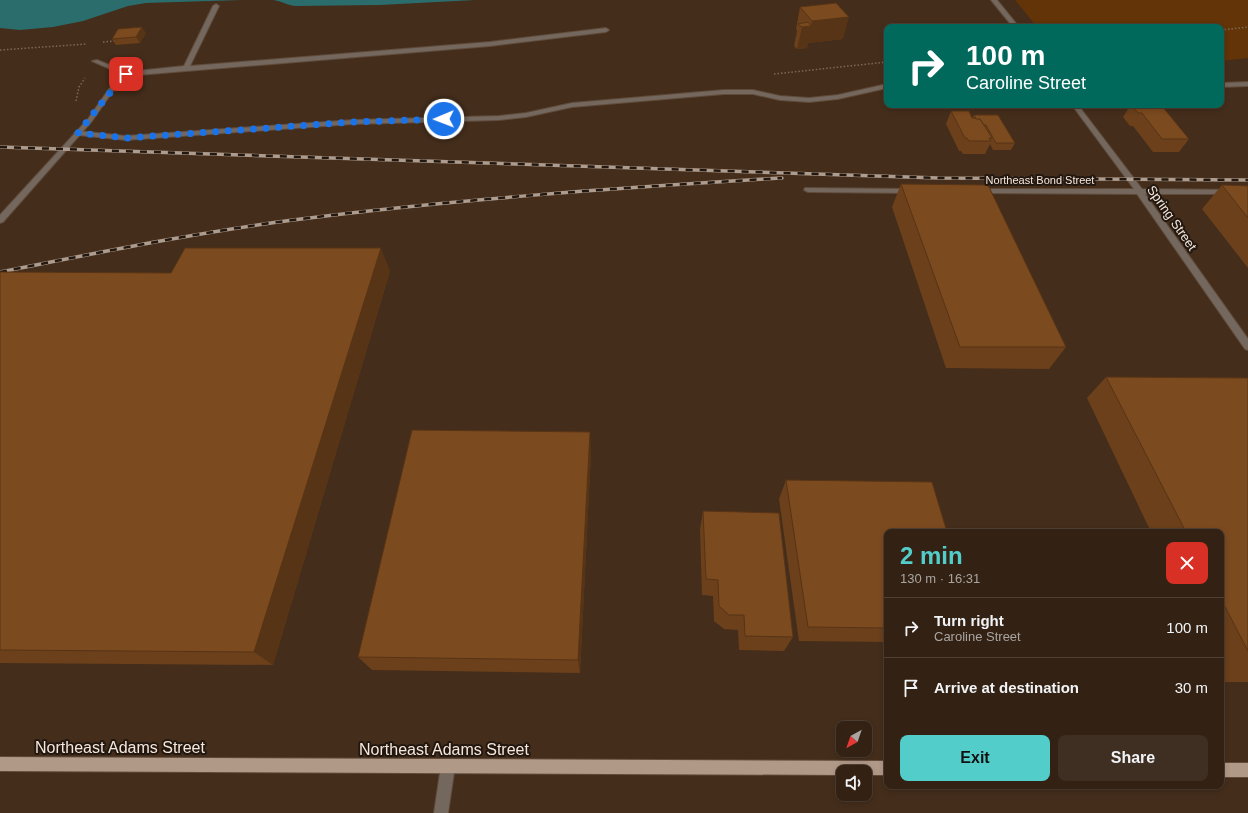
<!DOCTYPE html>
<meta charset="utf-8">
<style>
:root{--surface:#332214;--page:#3e2f22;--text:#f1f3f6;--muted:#a9a4a0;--line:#4e3f34;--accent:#53cdca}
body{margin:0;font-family:Helvetica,sans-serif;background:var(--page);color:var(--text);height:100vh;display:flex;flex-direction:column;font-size:15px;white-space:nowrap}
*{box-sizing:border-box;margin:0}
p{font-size:13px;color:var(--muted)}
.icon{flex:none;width:22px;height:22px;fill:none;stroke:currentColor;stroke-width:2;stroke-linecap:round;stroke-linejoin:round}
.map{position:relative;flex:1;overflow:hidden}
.drawer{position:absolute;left:884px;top:529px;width:340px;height:260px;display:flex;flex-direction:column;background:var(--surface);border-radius:8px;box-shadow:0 2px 6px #0003,0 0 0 1px var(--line)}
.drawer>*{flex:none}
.hud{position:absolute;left:884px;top:24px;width:340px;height:84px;border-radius:8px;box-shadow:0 2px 6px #0003,0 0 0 1px var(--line);background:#00695c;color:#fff;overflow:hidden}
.needle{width:26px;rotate:220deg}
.fabs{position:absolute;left:836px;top:721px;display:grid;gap:8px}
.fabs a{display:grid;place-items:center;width:36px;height:36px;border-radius:8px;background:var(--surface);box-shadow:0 2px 6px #0003,0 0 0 1px var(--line);font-size:20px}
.pin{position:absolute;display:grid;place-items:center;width:34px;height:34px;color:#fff;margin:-17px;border-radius:8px;box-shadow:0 2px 6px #0006}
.me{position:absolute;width:44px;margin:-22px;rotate:269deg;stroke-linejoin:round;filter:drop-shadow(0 0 3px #0008)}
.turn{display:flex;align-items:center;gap:14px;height:84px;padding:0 16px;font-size:18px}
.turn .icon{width:52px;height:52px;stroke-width:2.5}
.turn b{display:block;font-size:28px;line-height:34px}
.round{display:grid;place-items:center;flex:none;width:42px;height:42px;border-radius:8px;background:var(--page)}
.summary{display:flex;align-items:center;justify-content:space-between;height:68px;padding:0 16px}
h1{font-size:24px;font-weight:700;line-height:30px;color:var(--accent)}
.action{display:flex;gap:8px;margin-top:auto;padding:8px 16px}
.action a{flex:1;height:46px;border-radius:8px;background:var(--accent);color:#111;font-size:16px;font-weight:700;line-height:46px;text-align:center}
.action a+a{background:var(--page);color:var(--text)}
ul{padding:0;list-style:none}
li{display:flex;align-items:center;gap:12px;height:60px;padding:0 16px;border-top:1px solid var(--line)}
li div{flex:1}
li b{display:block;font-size:15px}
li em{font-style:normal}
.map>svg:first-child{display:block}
</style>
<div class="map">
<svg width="1248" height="813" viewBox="0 0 1248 813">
<rect width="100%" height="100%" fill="#442d1b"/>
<!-- green -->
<path fill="#623407" d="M1015,0H1248V58L1221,61V27H1037Z"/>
<!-- water -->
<g fill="#2b6d6c">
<path d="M0,0H242L146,3L128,6L83,21L53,27L20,30L0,28Z"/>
<path d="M273,0H475L380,5L295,6C287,5 281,1 273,0Z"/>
</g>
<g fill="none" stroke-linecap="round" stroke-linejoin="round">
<defs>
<g id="service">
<path d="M216,4L219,6L190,66L490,42L606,28L609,30L606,32L490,46L126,76L92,61L97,60L127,72L184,66L213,6Z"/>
<path d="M1248,82V86L1221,87V83Z"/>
<path d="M887,84V88L838,99L809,102L780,100L753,94H724L572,107L526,117L499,120L353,124L126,140L78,135L74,133L78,131L126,136L353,120L499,116L526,113L572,103L724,90H753L780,96L809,98L838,95Z"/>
<path d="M448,759L453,761L455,766L448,813H434L441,766L443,761Z"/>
</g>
<g id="minor">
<path d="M991,0H997L1019,27H1013Z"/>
<path d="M124,73L129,74L113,91L92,121L3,222L0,223V215L88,119L109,89Z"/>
<path d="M1072,105H1078L1142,189L1248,190V194H1145L1248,339V350L1245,349L1137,194L975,193L974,191L978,189H1134Z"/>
<path d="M805,188L912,189L916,191L912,193L808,192L804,190Z"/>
</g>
<g id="primary">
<path d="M0,757L887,761V775H865V772H843V775L0,771Z"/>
<rect x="1221" y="763" width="27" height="14"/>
</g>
</defs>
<!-- service casing -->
<use href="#service" stroke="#604b3a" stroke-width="2"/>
<!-- minor casing -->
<use href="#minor" stroke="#604b3a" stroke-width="2"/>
<!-- primary casing -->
<use href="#primary" stroke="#604b3a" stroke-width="2"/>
<!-- path -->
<g stroke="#7d6959" stroke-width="1.5" stroke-dasharray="1.5 2" stroke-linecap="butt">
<path d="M1221,30L1248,27"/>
<path d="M103,42L116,41"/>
<path d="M0,50L87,44"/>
<path d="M774,74L887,62"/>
<path d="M76,101L79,87L85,78"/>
</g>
<!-- service -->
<use href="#service" fill="#73675e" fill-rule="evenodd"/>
<!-- minor -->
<use href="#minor" fill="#73675e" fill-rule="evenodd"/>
<!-- primary -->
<use href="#primary" fill="#b19988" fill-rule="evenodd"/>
<defs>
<g id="rail">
<path d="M0,147L938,178L1248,180"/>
<path d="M0,272C97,253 194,233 293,220C455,199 619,188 782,178"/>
</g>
</defs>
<!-- rail casing -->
<use href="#rail" stroke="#ae9c8e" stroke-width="3.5"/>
<!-- rail -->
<use href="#rail" stroke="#221810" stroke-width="2.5" stroke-dasharray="7" stroke-linecap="butt"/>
</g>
<!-- wall -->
<g fill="#6b401b">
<path d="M800,7L843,39L808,43L807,48L797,49L794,46L797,31L796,29Z"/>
<path d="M146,33L140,43L116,45L112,39Z"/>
<path d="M1112,105H1161L1189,139L1179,152H1153L1133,126H1130L1123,117L1130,106H1112Z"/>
<path d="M951,111L972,118L974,115L1015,143L1011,150H993L990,144L985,154H963L961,151H959L946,124Z"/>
<path d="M901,184L1066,347L1049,369L946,368L892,207Z"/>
<path d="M1222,185L1248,186V268L1202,209Z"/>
<path d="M390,271L273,665L0,663V272L171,273Z"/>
<path d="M1106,377L1248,378V682H1224L1221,676V532H1151L1087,398Z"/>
<path d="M591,452L580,673L372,670L358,657Z"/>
<path d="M786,480L887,532V642L799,641L779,499Z"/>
<path d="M703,511L793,637L784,651L739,650L738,630L724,629L714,621L713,596L702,595L700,529Z"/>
</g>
<!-- shaded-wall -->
<g fill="#573416">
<path d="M849,17L843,39L808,43L807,48L797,49L802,27L811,26L812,21Z"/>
<path d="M142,27L146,33L140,43L136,37Z"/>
<path d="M381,248L390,271L273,665L254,652Z"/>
<path d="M590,432L591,452L580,673L578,660Z"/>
</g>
<!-- building -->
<g fill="#7c4a1f" stroke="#573416">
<path d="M836,3L849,17L812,21L800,7Z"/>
<path d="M808,22L811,26L802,27L798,24Z"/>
<path d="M142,27L136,37L112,39L118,29Z"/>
<path d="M1132,105H1161L1189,139H1162L1142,113H1138Z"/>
<path d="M951,111H969L972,118L980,119L992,138H989L991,141H969L967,138H965Z"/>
<path d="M974,115H998L1015,143H996L986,125H984L980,119H976Z"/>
<path d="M901,184L988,185L1066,347H960Z"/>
<path d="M1222,185L1248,186V218Z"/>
<path d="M185,248H381L254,652L0,650V272L171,273Z"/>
<path d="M1106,377L1248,378V651L1221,599V532H1186Z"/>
<path d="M412,430L590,432L578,660L358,657Z"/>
<path d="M786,480L932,482L947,532H887V628L808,627Z"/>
<path d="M703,511L779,513L793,637L745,636L744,615H729L719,606L718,580L706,579Z"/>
</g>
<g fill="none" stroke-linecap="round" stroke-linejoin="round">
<!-- route -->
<path stroke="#1a73e8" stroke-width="7" stroke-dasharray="0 12.6" d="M126,74C109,93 94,113 78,133L126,138L353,122L444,119"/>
</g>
<g text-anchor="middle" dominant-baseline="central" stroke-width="4" stroke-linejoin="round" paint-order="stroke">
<!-- far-street labels -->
<g font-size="11" fill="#f6e7dc" stroke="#221810">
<text x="1040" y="180">Northeast Bond Street</text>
</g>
<!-- street labels -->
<g font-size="13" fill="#f6e7dc" stroke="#221810">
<text transform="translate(1172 218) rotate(55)">Spring Street</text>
</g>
<!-- near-street labels -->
<g font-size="16" fill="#f6e7dc" stroke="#221810">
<text x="120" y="747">Northeast Adams Street</text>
<text x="444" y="749">Northeast Adams Street</text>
</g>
</g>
</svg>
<div class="fabs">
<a><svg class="needle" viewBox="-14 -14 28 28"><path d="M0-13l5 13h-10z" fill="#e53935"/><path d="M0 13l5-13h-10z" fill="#a9a4a0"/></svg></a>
<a><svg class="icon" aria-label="sound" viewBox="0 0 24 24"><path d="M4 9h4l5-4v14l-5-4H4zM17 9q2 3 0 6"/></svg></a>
</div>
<div class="pin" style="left:126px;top:74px;background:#d93025"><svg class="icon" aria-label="arrive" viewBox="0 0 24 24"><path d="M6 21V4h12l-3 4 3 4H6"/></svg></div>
<svg class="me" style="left:444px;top:119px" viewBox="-20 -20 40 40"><circle r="17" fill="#1a73e8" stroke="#fff" stroke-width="3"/><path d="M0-11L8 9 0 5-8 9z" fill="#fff"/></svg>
<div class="hud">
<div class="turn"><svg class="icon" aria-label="right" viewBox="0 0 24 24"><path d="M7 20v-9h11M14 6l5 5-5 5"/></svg><div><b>100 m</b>Caroline Street</div></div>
</div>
<section class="drawer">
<div class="summary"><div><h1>2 min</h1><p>130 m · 16:31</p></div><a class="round" style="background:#d93025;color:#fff"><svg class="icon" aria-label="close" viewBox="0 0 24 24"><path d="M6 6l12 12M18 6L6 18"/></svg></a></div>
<ul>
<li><svg class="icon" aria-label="right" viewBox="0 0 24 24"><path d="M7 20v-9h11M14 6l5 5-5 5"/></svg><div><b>Turn right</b><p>Caroline Street</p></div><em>100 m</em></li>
<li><svg class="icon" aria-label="arrive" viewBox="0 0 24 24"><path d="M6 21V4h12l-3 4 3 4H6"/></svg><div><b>Arrive at destination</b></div><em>30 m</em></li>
</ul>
<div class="action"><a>Exit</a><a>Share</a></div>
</section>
</div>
